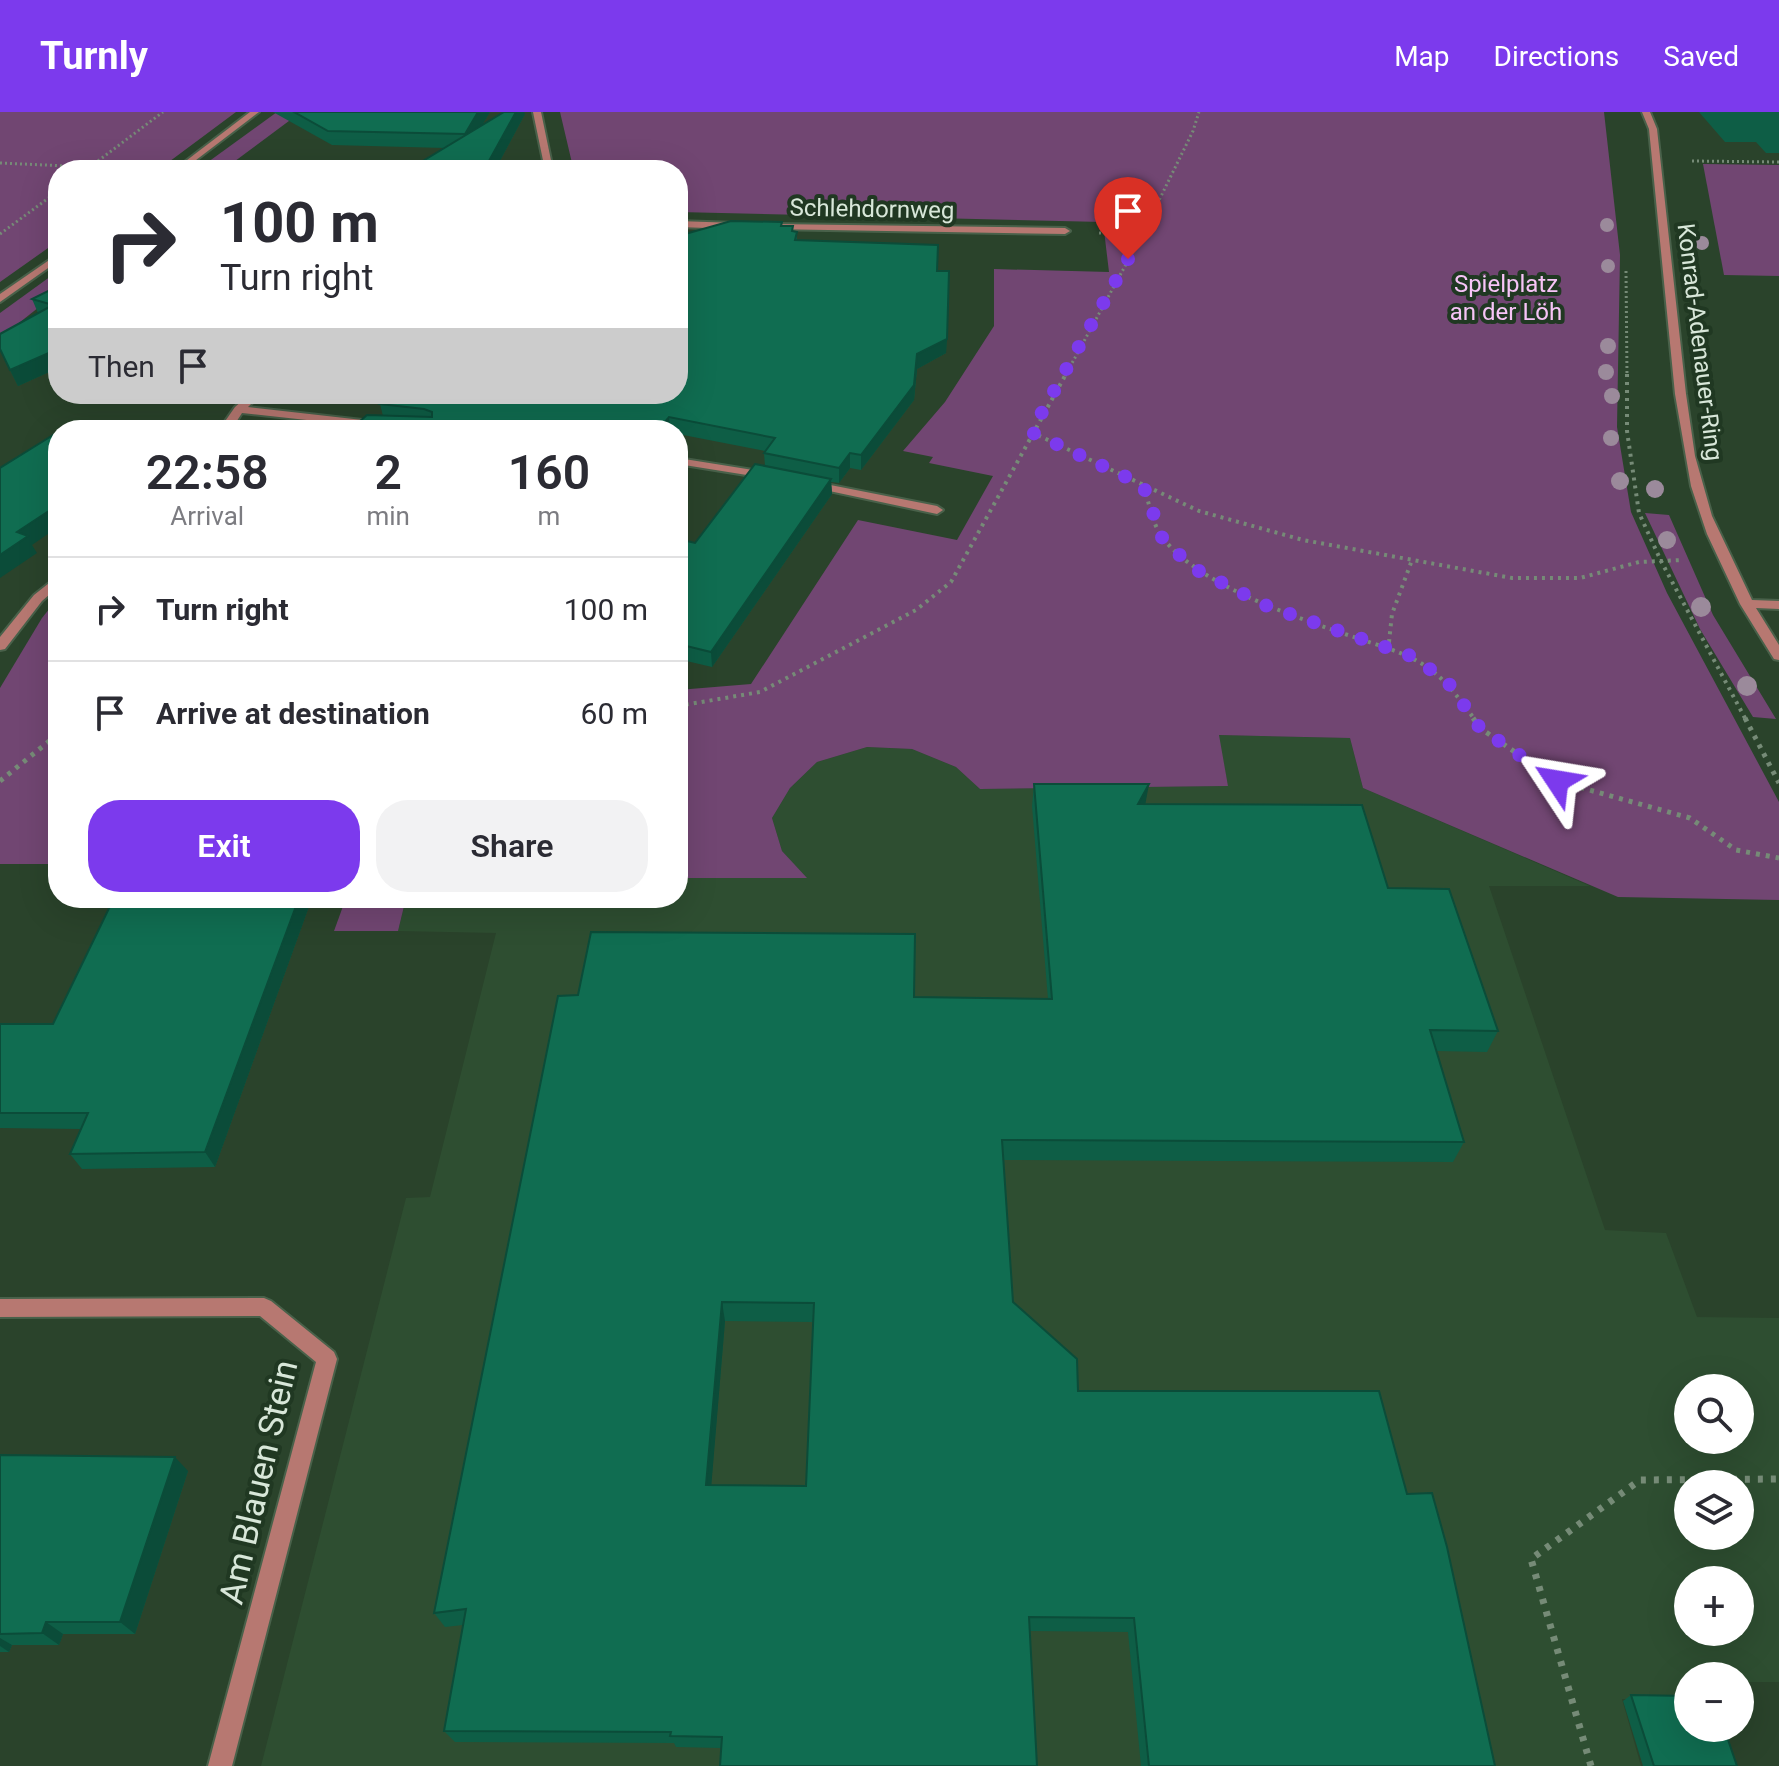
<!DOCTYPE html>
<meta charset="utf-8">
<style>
:root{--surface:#fff;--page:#f2f2f3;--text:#2b2b33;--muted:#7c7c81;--line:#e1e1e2;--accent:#7c3aed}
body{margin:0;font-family:Roboto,sans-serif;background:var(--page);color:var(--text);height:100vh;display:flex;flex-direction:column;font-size:30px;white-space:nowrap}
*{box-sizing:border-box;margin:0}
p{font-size:26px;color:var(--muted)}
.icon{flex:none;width:44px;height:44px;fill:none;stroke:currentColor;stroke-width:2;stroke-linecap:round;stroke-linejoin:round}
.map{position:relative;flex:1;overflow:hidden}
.details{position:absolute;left:48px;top:308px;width:640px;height:488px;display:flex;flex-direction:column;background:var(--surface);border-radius:32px;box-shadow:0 8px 32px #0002}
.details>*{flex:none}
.banner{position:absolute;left:48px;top:48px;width:640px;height:244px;border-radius:32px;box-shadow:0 8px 32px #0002;background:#fff;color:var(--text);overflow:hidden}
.tools{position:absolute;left:1674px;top:1262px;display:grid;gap:16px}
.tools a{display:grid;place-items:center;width:80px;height:80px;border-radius:50%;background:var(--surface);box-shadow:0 8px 32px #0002;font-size:40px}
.pin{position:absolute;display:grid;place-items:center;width:68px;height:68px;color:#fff;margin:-82px -34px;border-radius:50% 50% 50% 0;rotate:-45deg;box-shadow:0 0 8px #0007}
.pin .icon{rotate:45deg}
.me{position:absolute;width:88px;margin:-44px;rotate:303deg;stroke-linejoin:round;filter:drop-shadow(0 0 6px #0008)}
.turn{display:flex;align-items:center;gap:28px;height:168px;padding:0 40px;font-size:36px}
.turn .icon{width:104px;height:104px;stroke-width:2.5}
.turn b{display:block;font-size:56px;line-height:68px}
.then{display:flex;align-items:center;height:76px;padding:0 40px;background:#0003;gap:16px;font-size:30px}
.eta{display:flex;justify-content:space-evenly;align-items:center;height:136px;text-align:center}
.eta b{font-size:48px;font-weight:600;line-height:56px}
.button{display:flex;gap:16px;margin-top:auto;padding:16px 40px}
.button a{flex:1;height:92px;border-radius:32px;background:var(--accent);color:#fff;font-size:32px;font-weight:600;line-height:92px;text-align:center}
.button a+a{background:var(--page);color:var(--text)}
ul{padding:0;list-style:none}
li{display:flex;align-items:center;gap:24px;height:104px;padding:0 40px;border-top:2px solid var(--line)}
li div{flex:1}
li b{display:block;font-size:30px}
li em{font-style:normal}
header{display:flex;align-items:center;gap:48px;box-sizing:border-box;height:112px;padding:0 40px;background:var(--accent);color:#fff}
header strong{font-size:38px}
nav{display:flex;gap:44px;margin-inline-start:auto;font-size:28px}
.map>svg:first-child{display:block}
</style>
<header>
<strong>Turnly</strong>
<nav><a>Map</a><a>Directions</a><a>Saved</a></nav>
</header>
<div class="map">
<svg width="1779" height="1654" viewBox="0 0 1779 1654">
<rect width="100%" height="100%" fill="#2a432b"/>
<!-- built -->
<path fill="#2e4e31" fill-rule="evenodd" d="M1218,623L1350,626L1363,676L1590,774H1489L1605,1118L1666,1121L1697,1205L1779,1206V1570H1740V1564H1688V1589L1622,1587L1641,1654H261L406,1086L430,1085L496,821L398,819L406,786H678V766H805L782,739L772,706L790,676L817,650L867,635L912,637L956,655L980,677L1228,674ZM1688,1276H1740V1328H1688ZM1688,1372H1740V1424H1688ZM1688,1468H1740V1520H1688Z"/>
<!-- green -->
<g fill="#714672">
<path d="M0,0H236L158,58H58V129L0,170Z"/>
<path d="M277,0H301L223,58H197Z"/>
<path d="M560,0H1604L1620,143L1617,315L1631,400L1667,481L1779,690V788L1618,785L1363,676L1350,626L1219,623L1228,674L980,677L956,655L912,637L867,635L817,650L790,676L772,706L782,739L807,766H678V578L751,572L858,408L957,428L993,364L929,351L933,345L903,339L945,290L994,214V157L1109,160L1103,110L678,100V58H576L572,51Z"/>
<path d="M1703,52L1779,53V164L1724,163Z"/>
<path d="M58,159V180L0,226V201Z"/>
<path d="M1645,401L1669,403L1713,503L1776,607L1753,605L1700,517Z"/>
<path d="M58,486V752H0V576L42,506Z"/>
<path d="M346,786H406L398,819H334Z"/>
</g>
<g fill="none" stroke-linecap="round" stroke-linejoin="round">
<defs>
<g id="street">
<path d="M250,0H259L183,58H174Z"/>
<path d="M533,0H541L553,58H545Z"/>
<path d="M1642,0H1650L1657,17L1686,282L1695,344L1712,404L1752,488L1779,489V497L1756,496L1779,533V548L1774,547L1740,492L1707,422L1691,374L1675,282L1649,17Z"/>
<path d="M678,109L736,111L741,114L736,117L678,115Z"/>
<path d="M772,112L1065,116L1070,119L1065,122L769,117L767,115Z"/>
<path d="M58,142V149L0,190V182Z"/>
<path d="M250,282H261L248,295L380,310L386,313L380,316L242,301L231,318H219L235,295Z"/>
<path d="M678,346L771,361L777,364L771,367L678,352Z"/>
<path d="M810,369L937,394L943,398L937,402L806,374V370Z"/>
<path d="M58,464V475L42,489L5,537L0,538V525L34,483Z"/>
<path d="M264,1186L271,1189L334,1240L337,1247L232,1654H208L316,1250L260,1204L0,1205V1187Z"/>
</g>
</defs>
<!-- street casing -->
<use href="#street" stroke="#49614a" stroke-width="4"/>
<!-- path-far3 -->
<g stroke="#768b77" stroke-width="3" stroke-dasharray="2 3" stroke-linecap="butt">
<path d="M1692,49L1779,50"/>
<path d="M0,51L89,55"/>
<path d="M86,58L163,0"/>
<path d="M1099,121L1142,123"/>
<path d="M0,122L58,79"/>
<path d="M1626,159L1627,264"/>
<path d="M1065,264L1142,123L1193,19L1199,0"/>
</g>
<!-- path-far2 -->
<g stroke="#768b77" stroke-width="4" stroke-dasharray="3 5" stroke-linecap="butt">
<path d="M1627,262V319L1639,401L1661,449L1746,608"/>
<path d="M1031,320L1199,399L1303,428L1512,466H1580L1639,450L1683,448"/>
<path d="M1144,374C1149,391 1152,412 1163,426C1203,479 1322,514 1384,535L1389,530L1392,502L1412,448"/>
<path d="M1384,535C1432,551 1446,568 1475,608"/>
<path d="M678,594L760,580L916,498L951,470L1066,262"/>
</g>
<!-- path-far1 -->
<g stroke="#768b77" stroke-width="5" stroke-dasharray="4 6" stroke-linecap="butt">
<path d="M1473,606L1480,616L1557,669L1690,706L1736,738L1779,746"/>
<path d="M1745,606L1779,671"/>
<path d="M0,669L58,622"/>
</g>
<!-- path -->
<path stroke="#768b77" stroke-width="7" stroke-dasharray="5 8" stroke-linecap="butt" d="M1591,1654L1531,1447L1640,1368L1779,1367"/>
<!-- street -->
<use href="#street" fill="#b77871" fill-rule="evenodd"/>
</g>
<!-- trees -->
<g fill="#9b8a9b">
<circle cx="1607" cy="113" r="7"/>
<circle cx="1702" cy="131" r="7"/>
<circle cx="1608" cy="154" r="7"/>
<circle cx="1608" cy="234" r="8"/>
<circle cx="1606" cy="260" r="8"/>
<circle cx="1612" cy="284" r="8"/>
<circle cx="1611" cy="326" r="8"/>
<circle cx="1620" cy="369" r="9"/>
<circle cx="1655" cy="377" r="9"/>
<circle cx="1667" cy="428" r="9"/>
<circle cx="1701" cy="495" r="10"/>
<circle cx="1747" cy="574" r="10"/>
</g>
<!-- wall -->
<g fill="#0e5e46" fill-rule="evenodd">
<path d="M273,0H490L482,13L525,2L495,58H408L445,36L332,33Z"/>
<path d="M1699,0H1779V41H1766L1756,30H1725Z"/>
<path d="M782,110V114H793V120H797V128L937,159H949L946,241L917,257L914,288L861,358L850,356L839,371L831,370L832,382L712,555L678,547V427L695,431L765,354L764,341L765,339L678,322V318H350L383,304L380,292Z"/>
<path d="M58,174V256L18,274L0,238L38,201L32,187Z"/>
<path d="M1034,672L1145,692L1388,776L1498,919L1487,940L1436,939L1464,1030L1453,1050L1003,1048L1013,1190L1078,1279L1407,1382L1489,1634L1495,1654H1141L1128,1520L1029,1519L721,1636L676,1635L674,1631L455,1630L444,1619L463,1513L445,1515L434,1501L914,885L1048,887L1032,694ZM725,1209L813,1210L806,1374L711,1373Z"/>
<path d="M114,786H312L215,1055L82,1057L70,1042L81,1017L0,1016V912H53Z"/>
<path d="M0,1343L188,1359L135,1522H63L59,1533H12L9,1540H0Z"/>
<path d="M1631,1583L1737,1654H1643L1623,1589Z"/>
</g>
<!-- shaded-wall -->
<g fill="#0b4c39">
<path d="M478,0H490L468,36L465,22Z"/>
<path d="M516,0H524L525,2L495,58H484Z"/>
<path d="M947,227L946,241L917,257L914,288L861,358V343L917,242Z"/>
<path d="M58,237V256L18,274L10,258Z"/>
<path d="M669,305L670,318H658Z"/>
<path d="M850,341V356L839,371V356Z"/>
<path d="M831,367L832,382L712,555L711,540Z"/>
<path d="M58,393V415L32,433L37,441L0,466V443L17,420Z"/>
<path d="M1149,672L1145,694L1138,692Z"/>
<path d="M299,786H312L215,1055L205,1040Z"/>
<path d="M722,1190L725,1209L710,1389L706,1373Z"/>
<path d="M175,1345L188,1359L135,1522L120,1510Z"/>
<path d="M46,1510L63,1522L59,1533L42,1521Z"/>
<path d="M0,1526L12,1533L9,1540L0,1534Z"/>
</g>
<!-- building -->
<g fill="#106d51" stroke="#0b4c39" stroke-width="2" fill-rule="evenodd">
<path d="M294,0H478L465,22L328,19Z"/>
<path d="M504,0H516L484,58H408Z"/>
<path d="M731,109L782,110L781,114H793L792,119L797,120L795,128L938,133L937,159H949L947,227L917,242L914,273L861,343L850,341L839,356L764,341L775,326L669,305L658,318H350L367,303L432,305V300L424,297L380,292L392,282H678V124Z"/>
<path d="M58,174V237L10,258L0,237V222L53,193L32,187Z"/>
<path d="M58,320V393L17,420L28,424L0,443V356Z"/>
<path d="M755,352L831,367L711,540L678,532V427L695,431Z"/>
<path d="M1034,672H1149L1138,692L1362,693L1388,776L1449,777L1498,919L1430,918L1464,1030L1002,1028L1013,1190L1077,1247L1078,1279H1379L1407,1382L1432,1381L1447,1435L1495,1654H1149L1134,1506L1029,1505L1037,1654H720L722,1625L670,1624L671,1620L444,1619L466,1497L434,1501L558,884L578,883L591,820L915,822L914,885L1052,887ZM722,1190L814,1191L806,1374L706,1373Z"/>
<path d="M114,786H299L205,1040L70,1042L88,1001H0V912H53Z"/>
<path d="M0,1343L175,1345L120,1510H46L42,1521L0,1522Z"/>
<path d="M1631,1583L1688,1584V1616H1724L1737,1654H1654Z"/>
</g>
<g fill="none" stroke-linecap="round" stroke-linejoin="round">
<!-- route -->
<path stroke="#7c3aed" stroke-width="14" stroke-dasharray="0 25.2" d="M1128,147L1031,320L1143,373L1163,428L1195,457L1267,494L1411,544L1447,569L1480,616L1557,669"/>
</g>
<g text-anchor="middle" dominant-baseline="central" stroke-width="8" stroke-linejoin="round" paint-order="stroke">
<!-- far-street labels -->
<g font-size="24" fill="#d8e7d9" stroke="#203822">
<text transform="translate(872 97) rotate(1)">Schlehdornweg</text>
<text transform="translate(1700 230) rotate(83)">Konrad-Adenauer-Ring</text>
</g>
<!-- far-park labels -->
<g font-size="24" fill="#f7c4f7" stroke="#203822">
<text x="1506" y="172">Spielplatz<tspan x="1506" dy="28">an der Löh</tspan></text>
</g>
<!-- near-street labels -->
<g font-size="34" fill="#d8e7d9" stroke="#203822">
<text transform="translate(258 1370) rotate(-77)">Am Blauen Stein</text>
</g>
</g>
</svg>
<div class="tools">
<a><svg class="icon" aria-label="search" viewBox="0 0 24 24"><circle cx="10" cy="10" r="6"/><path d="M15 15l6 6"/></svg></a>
<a><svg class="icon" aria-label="layers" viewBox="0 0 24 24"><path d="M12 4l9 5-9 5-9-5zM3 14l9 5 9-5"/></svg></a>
<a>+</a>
<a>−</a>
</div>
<div class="pin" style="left:1128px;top:147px;background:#d93025"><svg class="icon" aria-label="arrive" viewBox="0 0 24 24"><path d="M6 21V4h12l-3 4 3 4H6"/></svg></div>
<svg class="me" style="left:1557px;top:669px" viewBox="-20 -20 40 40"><path d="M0-17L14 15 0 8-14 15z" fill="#7c3aed" stroke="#fff" stroke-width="4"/></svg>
<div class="banner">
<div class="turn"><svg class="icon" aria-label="right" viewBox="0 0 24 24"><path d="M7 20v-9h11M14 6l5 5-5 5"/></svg><div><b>100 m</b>Turn right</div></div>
<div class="then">Then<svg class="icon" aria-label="arrive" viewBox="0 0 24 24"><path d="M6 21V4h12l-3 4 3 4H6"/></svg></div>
</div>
<section class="details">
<div class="eta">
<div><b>22:58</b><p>Arrival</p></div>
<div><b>2</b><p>min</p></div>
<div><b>160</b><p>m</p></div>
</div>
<ul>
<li><svg class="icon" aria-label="right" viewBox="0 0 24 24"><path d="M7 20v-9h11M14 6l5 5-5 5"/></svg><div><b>Turn right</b></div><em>100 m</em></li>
<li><svg class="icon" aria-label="arrive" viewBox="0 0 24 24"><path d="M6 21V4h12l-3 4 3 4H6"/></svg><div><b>Arrive at destination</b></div><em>60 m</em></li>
</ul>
<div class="button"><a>Exit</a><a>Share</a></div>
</section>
</div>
